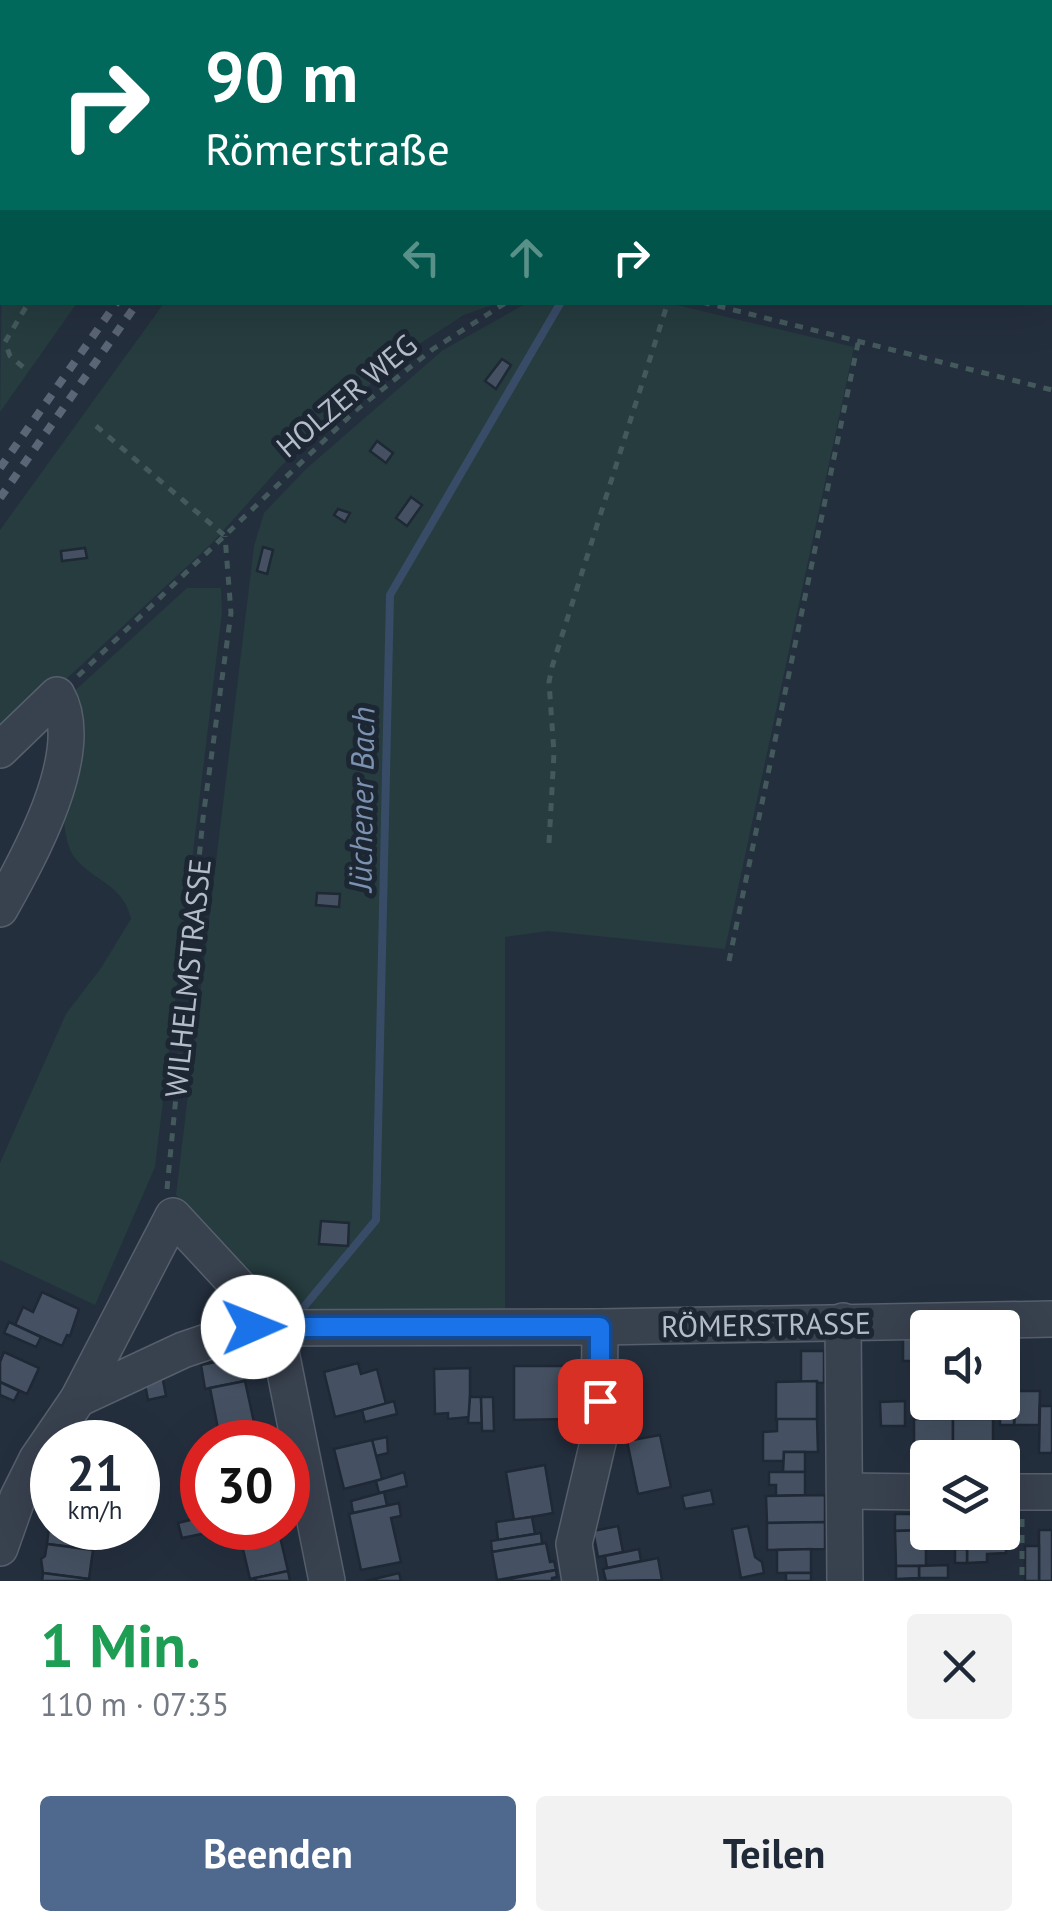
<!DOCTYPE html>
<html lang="de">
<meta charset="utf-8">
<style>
:root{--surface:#fff;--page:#f2f2f3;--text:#1f2937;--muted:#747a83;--accent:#4f688e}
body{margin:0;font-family:"PT Sans",sans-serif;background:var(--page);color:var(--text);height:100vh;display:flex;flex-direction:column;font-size:38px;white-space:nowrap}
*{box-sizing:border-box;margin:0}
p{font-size:32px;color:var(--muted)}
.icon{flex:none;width:55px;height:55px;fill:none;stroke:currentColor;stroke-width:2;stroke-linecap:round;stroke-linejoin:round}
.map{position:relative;height:1581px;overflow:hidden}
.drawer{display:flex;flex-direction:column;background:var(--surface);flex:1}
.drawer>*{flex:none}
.guide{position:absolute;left:0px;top:0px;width:1052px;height:305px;box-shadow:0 10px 40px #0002;background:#00695c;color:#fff;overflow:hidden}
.controls{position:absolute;left:910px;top:1310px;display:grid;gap:20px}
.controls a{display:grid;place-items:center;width:110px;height:110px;border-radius:10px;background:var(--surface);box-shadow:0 10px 40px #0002;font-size:50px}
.speed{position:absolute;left:30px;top:1420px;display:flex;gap:20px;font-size:50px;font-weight:700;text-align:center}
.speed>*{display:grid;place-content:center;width:130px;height:130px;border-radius:50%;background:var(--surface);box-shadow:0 10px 40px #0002;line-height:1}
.speed small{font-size:25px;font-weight:400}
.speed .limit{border:15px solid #d22;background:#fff;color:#111}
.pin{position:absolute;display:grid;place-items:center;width:85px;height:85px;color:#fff;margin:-42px;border-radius:20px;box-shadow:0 5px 15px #0006}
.me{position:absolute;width:110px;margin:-55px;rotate:89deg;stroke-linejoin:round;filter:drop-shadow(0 0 8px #0008)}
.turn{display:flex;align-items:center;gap:35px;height:210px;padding:0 40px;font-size:45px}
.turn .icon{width:130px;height:130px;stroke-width:2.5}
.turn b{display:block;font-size:70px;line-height:85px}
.lanes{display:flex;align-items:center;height:95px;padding:0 40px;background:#0003;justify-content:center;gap:50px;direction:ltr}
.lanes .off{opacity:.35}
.round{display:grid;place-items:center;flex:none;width:105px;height:105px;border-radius:10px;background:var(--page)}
.headline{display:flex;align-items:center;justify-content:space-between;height:170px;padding:0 40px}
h1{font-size:60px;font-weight:700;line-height:75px;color:#1e9e55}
.primary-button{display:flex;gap:20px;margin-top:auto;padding:20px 40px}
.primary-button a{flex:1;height:115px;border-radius:10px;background:var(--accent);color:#fff;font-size:40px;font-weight:700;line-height:115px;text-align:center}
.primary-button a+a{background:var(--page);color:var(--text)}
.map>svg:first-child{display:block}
</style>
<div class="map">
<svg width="1052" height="1581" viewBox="0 0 1052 1581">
<rect width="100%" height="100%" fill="#242f3e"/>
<!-- green -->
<g fill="#263c3f">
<path d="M381,0H872L379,2Z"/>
<path d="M2,262V302L77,303L0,412Z"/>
<path d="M164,303H498L464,315L402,355L281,466L213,542L0,741V530Z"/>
<path d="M527,303H668L854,347L725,949L548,931L505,937V1311L283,1313L176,1195L254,546L264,513L306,469L443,350Z"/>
<path d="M187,588H221L222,612L155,1167L95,1305L0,1260V1163L66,1014L101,968L131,919C123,884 96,883 75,858C54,833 66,732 68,697Z"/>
</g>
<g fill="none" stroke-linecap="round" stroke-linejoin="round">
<!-- stream -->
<g stroke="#394c67" stroke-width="8">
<path d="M838,2L841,0"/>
<path d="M298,1314L376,1220L390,595L561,302"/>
</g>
</g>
<!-- building -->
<g fill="#455162" stroke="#1f2835" stroke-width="2.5">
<path d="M502,359L511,365L496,389L485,381Z"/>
<path d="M377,441L393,453L386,463L370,451Z"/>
<path d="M411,497L422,505L407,526L396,518Z"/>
<path d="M338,509L350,513L345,522L334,515Z"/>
<path d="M263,547L273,550L267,574L257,571Z"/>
<path d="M85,548L87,558L62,561L61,551Z"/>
<path d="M317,893L340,894L339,907L316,905Z"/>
<path d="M321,1221L349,1223L348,1246L319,1244Z"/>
<path d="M42,1292L79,1309L70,1336L67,1335L62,1346L15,1325L23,1307L33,1312Z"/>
<path d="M9,1322L41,1337L36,1347L4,1333Z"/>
<path d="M922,1336L923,1361H903V1337Z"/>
<path d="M801,1351H824V1383L801,1382Z"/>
<path d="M4,1352L39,1368L27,1394L0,1382V1362Z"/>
<path d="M240,1357L245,1381L205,1389L201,1365Z"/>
<path d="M358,1363L361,1374L377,1369L386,1404L335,1417L324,1372Z"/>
<path d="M514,1366H567L568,1419L514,1420Z"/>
<path d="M470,1368V1417L448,1419V1413L435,1414L434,1369Z"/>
<path d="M162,1375L166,1396L148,1400L144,1379Z"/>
<path d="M245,1381L255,1427L219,1434L210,1388Z"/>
<path d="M0,1382L19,1391L14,1401L0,1395Z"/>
<path d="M776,1382L817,1381V1419L776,1420Z"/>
<path d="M1017,1391H1040L1039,1425H1014Z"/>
<path d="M470,1397H481L482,1423H468Z"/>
<path d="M481,1397H493L494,1431H482Z"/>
<path d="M394,1401L397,1414L365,1422L362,1410Z"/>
<path d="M905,1401V1426H881L880,1402Z"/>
<rect x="1000" y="1402" width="14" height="23"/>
<path d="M1040,1406H1052V1453H1039Z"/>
<path d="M777,1419H817L818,1452H784V1461H763V1432L777,1431Z"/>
<rect x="914" y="1419" width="39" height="34"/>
<rect x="953" y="1419" width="40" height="34"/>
<path d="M104,1429L128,1442H96Z"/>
<path d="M232,1432L235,1442H209L208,1436Z"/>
<path d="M660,1435L671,1487L638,1494L627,1441Z"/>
<path d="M387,1437L388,1453L376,1456L372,1440Z"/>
<path d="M372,1440L382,1479L344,1489L334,1449Z"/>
<path d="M784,1452H805V1472H783Z"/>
<path d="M545,1465L553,1513L514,1520L506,1472Z"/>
<path d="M404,1472L407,1486L379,1493L376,1481Z"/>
<path d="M769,1472H805V1495L776,1496V1485H769Z"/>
<path d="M711,1490L714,1504L685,1509L682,1496Z"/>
<path d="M384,1492L387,1506L353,1513L351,1501Z"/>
<path d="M825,1495V1522L767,1523L766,1496Z"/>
<path d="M399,1503L401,1516L391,1518L401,1562L361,1570L349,1514Z"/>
<path d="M52,1513V1528H92L89,1549L47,1544L49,1527L45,1524L47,1516Z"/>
<path d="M895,1514H926V1530L895,1531Z"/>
<path d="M1002,1514H1006V1553L987,1554V1562L967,1563V1532H1002Z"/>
<rect x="1006" y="1514" width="13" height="23"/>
<path d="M202,1517V1528H231L182,1538L178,1523Z"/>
<path d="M532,1517L535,1534L498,1540L496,1522Z"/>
<path d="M825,1522V1549L767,1550V1523Z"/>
<path d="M618,1526L623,1552L598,1557L593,1531Z"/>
<path d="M748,1526L755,1557L762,1562L764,1573L741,1578L732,1529Z"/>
<path d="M238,1528H278L288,1571L250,1579Z"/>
<path d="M926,1530V1566H896L895,1531Z"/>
<rect x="1039" y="1530" width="13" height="51"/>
<rect x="955" y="1532" width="12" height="17"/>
<path d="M541,1533L542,1544L492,1552L491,1541Z"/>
<path d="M546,1543L550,1562L554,1561L556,1570L497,1580L492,1552Z"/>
<path d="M47,1544L93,1550L89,1579L43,1573L41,1559L45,1556Z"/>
<rect x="1025" y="1546" width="14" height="35"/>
<path d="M639,1549L641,1561L607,1568L605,1556Z"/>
<path d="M811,1549V1573H777V1550Z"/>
<rect x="955" y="1549" width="12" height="14"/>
<path d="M658,1558L662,1580L606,1581L603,1569Z"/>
<path d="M948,1565V1578H919V1566Z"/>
<path d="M896,1566H919V1578L896,1579Z"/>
<path d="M556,1570L557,1577L552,1578V1581H498Z"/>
<path d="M288,1571L290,1581H256L255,1578Z"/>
<path d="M43,1573L89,1579V1581H42Z"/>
<path d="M399,1573L401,1581H366Z"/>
<rect x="786" y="1573" width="25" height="8"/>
</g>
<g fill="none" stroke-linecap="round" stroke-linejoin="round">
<defs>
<g id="minor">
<path d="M0,750L57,695C89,751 28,859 0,909"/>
<path d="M843,1321L845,1581"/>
<path d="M78,1399L183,1350L248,1328L600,1327L1052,1319"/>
<path d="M845,1491L928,1492"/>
<path d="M1002,1492H1052"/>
<path d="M0,1548L18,1497L37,1459L78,1399L173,1216L276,1327L327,1581"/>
<path d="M580,1581L574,1544L599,1438L600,1327"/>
</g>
<g id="highway">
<path d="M43,2L44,0"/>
<path d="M100,2L101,0"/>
<path d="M0,30L2,24"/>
<path d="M0,79L2,75"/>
<path d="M0,180L2,175"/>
</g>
</defs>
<!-- minor casing -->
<use href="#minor" stroke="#565f6c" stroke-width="38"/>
<!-- highway casing -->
<use href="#highway" stroke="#434c59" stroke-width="52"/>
<!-- path -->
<g stroke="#44595c" stroke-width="5" stroke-dasharray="8 8" stroke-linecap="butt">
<path d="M239,2L241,0"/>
<path d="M601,2L603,0"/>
<path d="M859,2L862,0"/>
<path d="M702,302L1052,390"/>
<path d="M23,367L10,356L5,342L29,302"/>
<path d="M96,426L225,536"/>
<path d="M78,676L355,411L433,349L507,302"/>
<path d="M549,843L554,753L549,682L552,667L668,302"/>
<path d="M729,961L858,343"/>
<path d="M167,1189L203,818L231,613L225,536"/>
<path d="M1022,1519V1581"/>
</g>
<!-- minor -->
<use href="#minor" stroke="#38414e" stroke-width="35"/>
<!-- highway -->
<use href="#highway" stroke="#746855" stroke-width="50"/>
<!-- rail -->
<g stroke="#5a6575" stroke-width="8" stroke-dasharray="10 10" stroke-linecap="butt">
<path d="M329,2L330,0"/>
<path d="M350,2L352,0"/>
<path d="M0,468L117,302"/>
<path d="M0,498L138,302"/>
</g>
</g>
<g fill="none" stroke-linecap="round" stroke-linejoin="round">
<defs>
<path id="route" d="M253,1327H600V1401"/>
</defs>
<!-- route casing -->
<use href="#route" stroke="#114b97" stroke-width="25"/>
<!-- route -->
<use href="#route" stroke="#1a73e8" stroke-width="18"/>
</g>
<g text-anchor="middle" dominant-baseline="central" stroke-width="10" stroke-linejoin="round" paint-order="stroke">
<!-- street labels -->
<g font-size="30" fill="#b4bcc9" stroke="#1d2633">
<text transform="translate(346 395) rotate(-40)">HOLZER WEG</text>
<text transform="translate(187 978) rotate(-84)">WILHELMSTRASSE</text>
<text transform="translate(766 1324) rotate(-1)">RÖMERSTRASSE</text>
</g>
<!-- water labels -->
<g font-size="32" font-style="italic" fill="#7c92b1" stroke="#1d2633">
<text transform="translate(361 799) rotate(-89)">Jüchener Bach</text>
</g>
</g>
</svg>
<div class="controls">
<a><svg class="icon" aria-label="sound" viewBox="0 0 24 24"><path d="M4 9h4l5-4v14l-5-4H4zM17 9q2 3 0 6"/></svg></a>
<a><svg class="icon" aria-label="layers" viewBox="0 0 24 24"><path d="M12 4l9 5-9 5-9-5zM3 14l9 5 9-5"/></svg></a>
</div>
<div class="speed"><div>21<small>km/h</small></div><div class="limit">30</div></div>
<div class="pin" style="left:600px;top:1401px;background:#d93025"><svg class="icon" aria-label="arrive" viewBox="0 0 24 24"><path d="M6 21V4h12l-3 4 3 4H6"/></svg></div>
<svg class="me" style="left:253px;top:1327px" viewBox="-20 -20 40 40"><circle r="19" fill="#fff"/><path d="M0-13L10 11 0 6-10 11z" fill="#1a73e8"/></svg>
<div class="guide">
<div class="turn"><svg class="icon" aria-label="right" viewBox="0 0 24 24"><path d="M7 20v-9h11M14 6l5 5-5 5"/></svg><div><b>90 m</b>Römerstraße</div></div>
<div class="lanes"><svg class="icon off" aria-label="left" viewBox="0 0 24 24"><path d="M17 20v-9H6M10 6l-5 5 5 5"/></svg><svg class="icon off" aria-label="ahead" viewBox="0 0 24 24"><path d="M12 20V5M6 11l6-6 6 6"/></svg><svg class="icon" aria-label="right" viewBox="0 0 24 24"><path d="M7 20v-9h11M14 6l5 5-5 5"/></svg></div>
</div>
</div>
<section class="drawer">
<div class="headline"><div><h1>1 Min.</h1><p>110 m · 07:35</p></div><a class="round"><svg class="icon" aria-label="close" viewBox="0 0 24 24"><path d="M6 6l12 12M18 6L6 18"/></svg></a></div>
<div class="primary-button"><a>Beenden</a><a>Teilen</a></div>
</section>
